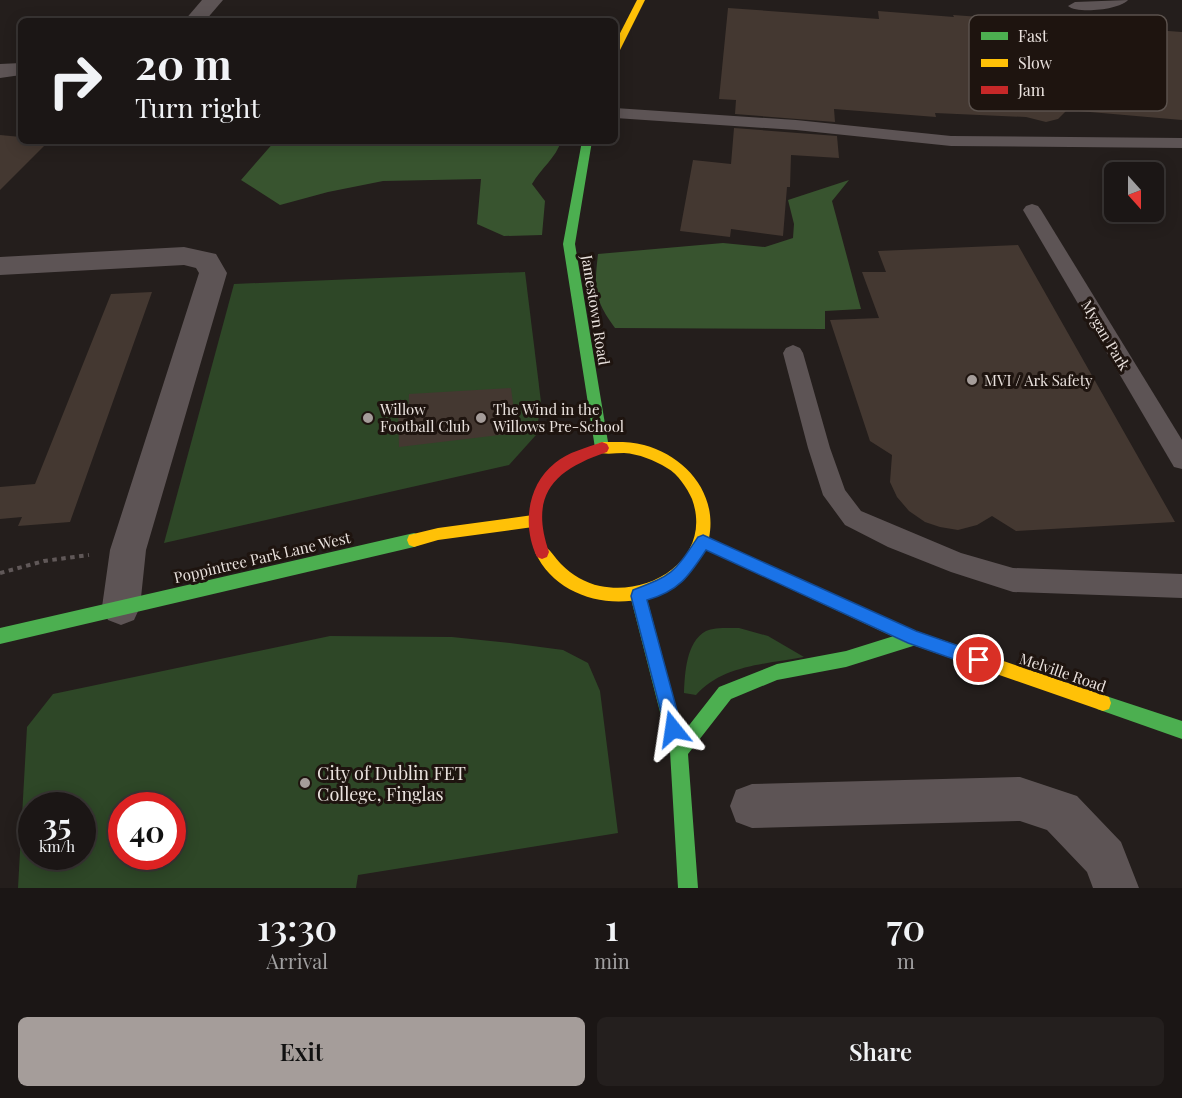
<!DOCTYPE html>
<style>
:root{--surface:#1b1615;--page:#241f1e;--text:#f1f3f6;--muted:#a09fa0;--line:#393534;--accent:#a59d9a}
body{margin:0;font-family:"Playfair Display",serif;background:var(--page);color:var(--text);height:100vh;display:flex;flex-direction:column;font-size:22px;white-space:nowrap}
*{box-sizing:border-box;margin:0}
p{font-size:20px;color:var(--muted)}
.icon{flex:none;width:33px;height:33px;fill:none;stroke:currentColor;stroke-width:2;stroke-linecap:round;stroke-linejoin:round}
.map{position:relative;height:888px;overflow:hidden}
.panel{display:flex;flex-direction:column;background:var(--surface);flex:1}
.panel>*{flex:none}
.banner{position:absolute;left:18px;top:18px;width:600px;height:126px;border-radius:9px;box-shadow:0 3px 15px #0003,0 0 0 2px var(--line);background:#1b1615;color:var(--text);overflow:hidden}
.needle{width:39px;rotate:159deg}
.controls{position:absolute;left:1104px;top:162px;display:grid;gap:12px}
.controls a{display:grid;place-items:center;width:60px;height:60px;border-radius:9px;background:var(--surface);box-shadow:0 3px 15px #0003,0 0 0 2px var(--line);font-size:30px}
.speed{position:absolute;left:18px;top:792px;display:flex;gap:12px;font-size:30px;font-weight:700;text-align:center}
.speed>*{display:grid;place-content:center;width:78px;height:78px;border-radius:50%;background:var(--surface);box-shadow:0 3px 15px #0003,0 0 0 2px var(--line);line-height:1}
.speed small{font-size:15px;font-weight:400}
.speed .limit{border:9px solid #d22;background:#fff;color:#111}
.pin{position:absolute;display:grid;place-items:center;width:51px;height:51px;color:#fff;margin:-26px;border:3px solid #fff;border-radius:50%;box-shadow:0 2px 6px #0007}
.me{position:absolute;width:66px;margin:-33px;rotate:345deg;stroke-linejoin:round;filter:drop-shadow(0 0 4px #0008)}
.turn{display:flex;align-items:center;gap:21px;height:126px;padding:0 18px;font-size:27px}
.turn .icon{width:78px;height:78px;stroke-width:2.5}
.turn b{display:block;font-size:42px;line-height:51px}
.eta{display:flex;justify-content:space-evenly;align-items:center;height:102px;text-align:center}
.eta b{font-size:36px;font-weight:600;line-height:42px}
.button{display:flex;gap:12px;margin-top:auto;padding:12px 18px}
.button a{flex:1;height:69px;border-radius:9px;background:var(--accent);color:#111;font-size:24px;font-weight:600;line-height:69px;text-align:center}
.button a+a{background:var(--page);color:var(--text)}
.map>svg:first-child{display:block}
</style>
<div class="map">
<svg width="1182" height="888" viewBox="0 0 1182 888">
<rect width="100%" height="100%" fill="#241e1c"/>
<!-- green -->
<g fill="#2e4727" fill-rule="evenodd">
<path d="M525,272L541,402L536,435L509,465L164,543L234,284Z"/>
<path d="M739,628L768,636L804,657C767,664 722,665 696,695L684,693C685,673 686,642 706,631C714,627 730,628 739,628Z"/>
<path d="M330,636L452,637L510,643L563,650L588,663L600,691L618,833L358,875L356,888H18L27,727L53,694ZM32,806H82V856H32ZM122,806H172V856H122Z"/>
</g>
<!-- forest -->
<g fill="#38542f">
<path d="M275,141H561C556,158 541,168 532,184L545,201L542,235L504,236L477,224L481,179L383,181L328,192L280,205L241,180Z"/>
<path d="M849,180L832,201L861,309L825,311V329L615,328C594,299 594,289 598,254L723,243L765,247L793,238L794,224L788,200Z"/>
</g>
<!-- building -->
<g fill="#443831">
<path d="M728,8L879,19L878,11L954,17L953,15L1182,32V120L1067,110L1058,119L1046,122L1026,117L935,113L936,117L834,109L835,122L735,114L736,100L719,99Z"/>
<path d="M734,128L837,136L839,158L791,155L790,187H787L783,236L731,229L730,237L680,231L693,160L731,164Z"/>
<path d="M0,135L21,137V141H49L0,190Z"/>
<path d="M1018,245L1175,522L1016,531L992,516L977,525L958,530L940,527L925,522L909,511L897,497L890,482L892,455L870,441L830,320L879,318L862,272H886L878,251Z"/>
<path d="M152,292L70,522L18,526L22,517L0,519V487L35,484L111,294Z"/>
<path d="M511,388L517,433L399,447L398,414H408L409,394Z"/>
</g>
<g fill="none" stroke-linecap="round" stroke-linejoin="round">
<!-- path -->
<path stroke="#605858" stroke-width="4" stroke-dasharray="4.5 4.5" stroke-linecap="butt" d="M0,573L44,561L89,555"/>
<!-- lane -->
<g fill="#5d5455" fill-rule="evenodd">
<path d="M1128,0C1119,10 1077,14 1068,6L1075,2Z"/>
<path d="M615,108L796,120L951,136L1182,138V148L951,146L796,130L615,118Z"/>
<path d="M1032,204L1038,206L1041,210L1182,440V469L1174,467L1023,210L1026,206Z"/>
<path d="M793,345L800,348L803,353L830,448L845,490L861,511L961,553L1013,568L1182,574V598L1013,592L951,572L888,547L845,525L823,495L808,448L783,353L786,348Z"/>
</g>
<!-- street -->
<g fill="#5d5455" fill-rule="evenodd">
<path d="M202,0H223L205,21H184Z"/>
<path d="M21,63V75L0,78V64Z"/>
<path d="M184,247L216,254L227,273L146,550L140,607L134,620L121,625L108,620L102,607L110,550L199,273L196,268L184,265L0,275V257Z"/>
<path d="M1020,777L1077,796L1121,842L1139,888H1093L1087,872L1047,830L1020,821L752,828L736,822L730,806L736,790L752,784Z"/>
</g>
<!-- fast -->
<g fill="#4caf50" fill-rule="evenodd">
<path d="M582,141H592L575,244L609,448L607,452H597L595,448L563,244Z"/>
<path d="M414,533L419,535L421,540L419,545L414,547L0,644V628Z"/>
<path d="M638,588L643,590L646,595L683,733L719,687L777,664L846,651L913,630L919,633L921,638L919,643L913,646L846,667L777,680L731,699L688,754L698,888H678L670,751L630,595L633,590Z"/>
<path d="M1103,695L1182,721V739L1097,709L1095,703L1097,697Z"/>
</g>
<!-- slow -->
<g fill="#ffc107" fill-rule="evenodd">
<path d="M637,0H645L619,52L615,55V43Z"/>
<path d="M602,442C616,442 630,441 644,445C685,456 718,493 709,538L916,631L1109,697L1111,703L1109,709L1103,711L907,643L704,549C677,617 566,620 535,552L537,547L542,545C550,548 555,558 561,564C572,575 585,583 600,586C652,597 713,557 692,499C687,488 678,474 667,468C654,460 639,454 624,453C615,453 606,455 597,452L595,448L597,444Z"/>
<path d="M533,515L538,517L540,521L538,525L533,527L438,540L414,547L409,545L407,540L409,535L438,528Z"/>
</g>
<!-- jam -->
<path fill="#c62828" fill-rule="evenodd" d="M602,442L607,444L609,448L607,452C554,470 529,494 549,552L547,557L542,559L537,557C522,526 527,485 555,463C568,452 586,448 602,442Z"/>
</g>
<!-- route -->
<path fill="#1a73e8" stroke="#114b97" stroke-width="1.5" d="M703,535L916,631L985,655L987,660L985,666L979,668L908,643L706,550C689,576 679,591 647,600L682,729L679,735L673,737L667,735L631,596L633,590C673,575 674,573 698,537Z"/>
<!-- markers -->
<g fill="#a59d9a" stroke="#1e140f" stroke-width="2">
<circle cx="972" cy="380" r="6"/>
<circle cx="368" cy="418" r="6"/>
<circle cx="481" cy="418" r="6"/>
<circle cx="305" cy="783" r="6"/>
</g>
<g text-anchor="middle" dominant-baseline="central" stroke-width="6" stroke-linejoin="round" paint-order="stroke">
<!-- street labels -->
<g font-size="15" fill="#eae2de" stroke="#1e140f">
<text transform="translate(596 310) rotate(81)">Jamestown Road</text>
<text transform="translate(1106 335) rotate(59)">Mygan Park</text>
<text transform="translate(262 557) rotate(-13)">Poppintree Park Lane West</text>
<text transform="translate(1063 672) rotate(19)">Melville Road</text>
</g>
<!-- poi labels -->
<g font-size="15" fill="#eae2de" stroke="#1e140f" text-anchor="start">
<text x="984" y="380">MVI / Ark Safety</text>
<text x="380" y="409">Willow<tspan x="380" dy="17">Football Club</tspan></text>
<text x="493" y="409">The Wind in the<tspan x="493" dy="17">Willows Pre-School</tspan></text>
</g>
<!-- near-poi labels -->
<g font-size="18" fill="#eae2de" stroke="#1e140f" text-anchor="start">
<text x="317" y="773">City of Dublin FET<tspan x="317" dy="21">College, Finglas</tspan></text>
</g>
</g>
<!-- legend -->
<rect x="969" y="15" width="198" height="96" rx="9" fill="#1e140f" stroke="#5b524d" stroke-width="1.5"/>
<rect x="981" y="32" width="27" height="8" fill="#4caf50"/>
<rect x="981" y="59" width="27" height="8" fill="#ffc107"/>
<rect x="981" y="86" width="27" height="8" fill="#c62828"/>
<g font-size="16" fill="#eae2de">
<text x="1018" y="42">Fast</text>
<text x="1018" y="69">Slow</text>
<text x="1018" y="96">Jam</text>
</g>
</svg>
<div class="controls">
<a><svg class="needle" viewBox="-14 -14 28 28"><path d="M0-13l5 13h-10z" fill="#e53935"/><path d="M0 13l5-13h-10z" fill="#a09fa0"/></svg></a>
</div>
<div class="speed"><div>35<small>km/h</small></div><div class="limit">40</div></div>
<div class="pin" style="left:979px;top:660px;background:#d93025"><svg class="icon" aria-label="arrive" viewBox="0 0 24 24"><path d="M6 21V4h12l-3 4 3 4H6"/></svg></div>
<svg class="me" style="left:673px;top:729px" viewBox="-20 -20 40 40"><path d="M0-17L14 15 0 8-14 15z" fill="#1a73e8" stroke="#fff" stroke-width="4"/></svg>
<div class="banner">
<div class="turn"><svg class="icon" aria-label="right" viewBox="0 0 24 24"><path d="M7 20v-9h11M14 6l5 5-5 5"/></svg><div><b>20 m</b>Turn right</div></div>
</div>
</div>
<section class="panel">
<div class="eta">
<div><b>13:30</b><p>Arrival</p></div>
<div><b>1</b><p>min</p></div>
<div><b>70</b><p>m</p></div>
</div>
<div class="button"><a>Exit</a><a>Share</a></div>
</section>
